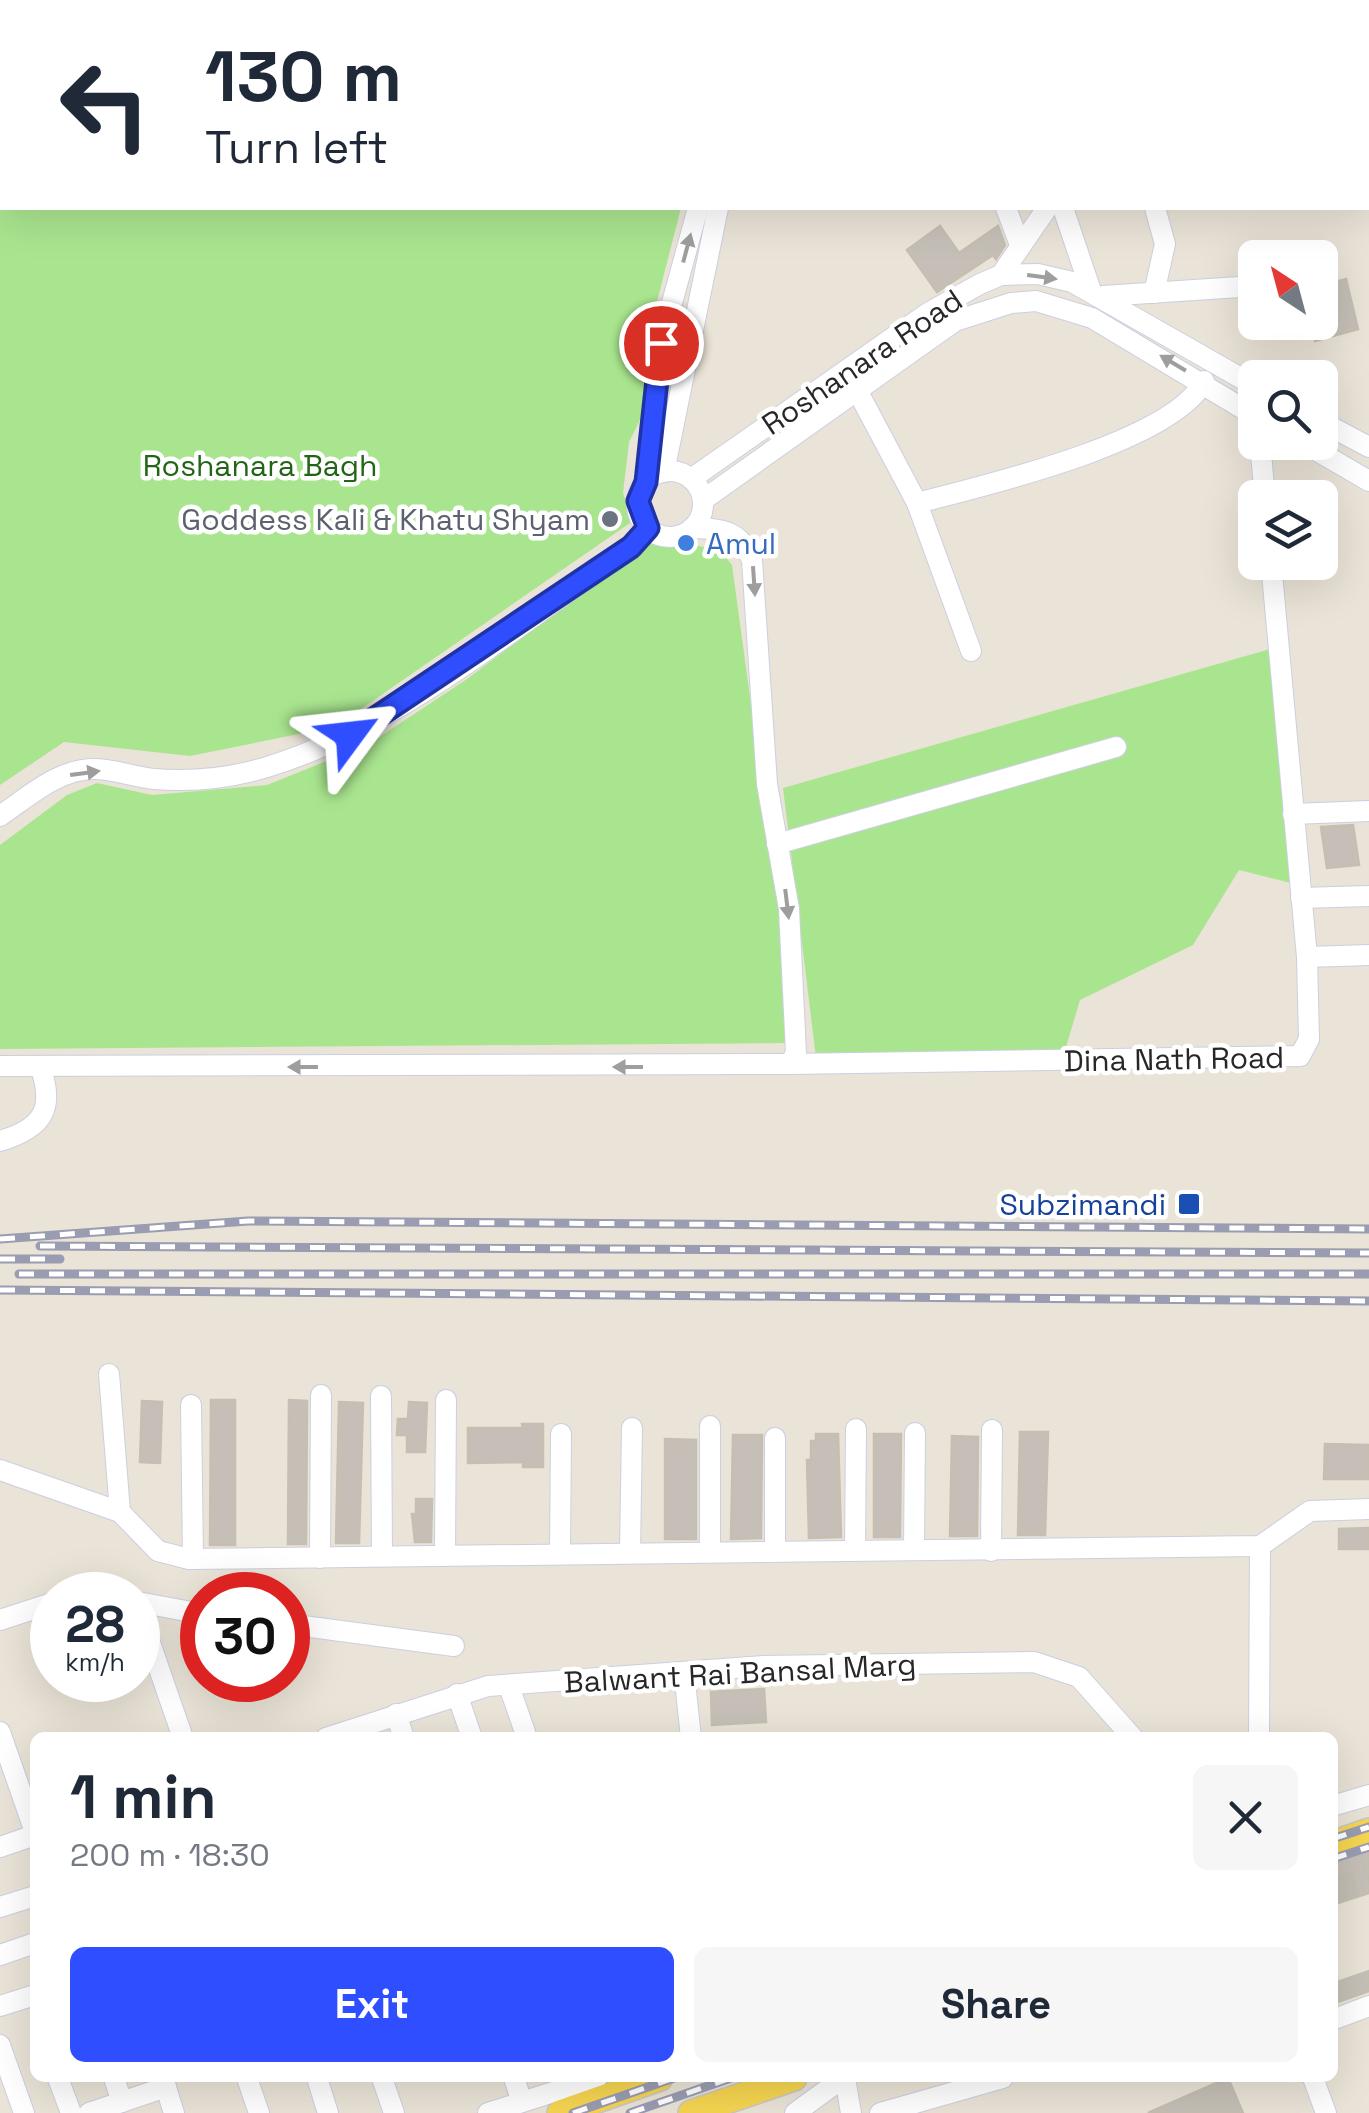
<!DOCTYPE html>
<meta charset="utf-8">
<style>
:root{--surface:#fff;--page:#f6f6f7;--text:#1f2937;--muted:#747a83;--accent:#2f4eff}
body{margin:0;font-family:"Space Grotesk",sans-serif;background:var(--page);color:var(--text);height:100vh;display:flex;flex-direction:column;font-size:38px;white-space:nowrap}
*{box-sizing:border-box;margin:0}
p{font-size:32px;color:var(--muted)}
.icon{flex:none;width:55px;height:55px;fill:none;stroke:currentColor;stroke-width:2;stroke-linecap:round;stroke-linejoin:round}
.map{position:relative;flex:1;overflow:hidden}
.drawer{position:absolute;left:30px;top:1732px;width:1308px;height:350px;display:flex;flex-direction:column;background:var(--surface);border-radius:15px;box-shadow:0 10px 40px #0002}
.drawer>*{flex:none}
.hud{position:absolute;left:0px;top:0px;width:1370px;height:210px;box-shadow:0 10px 40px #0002;background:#fff;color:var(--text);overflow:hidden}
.needle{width:65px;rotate:324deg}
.tools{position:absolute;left:1238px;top:240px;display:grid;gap:20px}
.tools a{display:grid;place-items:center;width:100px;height:100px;border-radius:15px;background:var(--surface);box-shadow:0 10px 40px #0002;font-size:50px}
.speed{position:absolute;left:30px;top:1572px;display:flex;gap:20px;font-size:50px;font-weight:700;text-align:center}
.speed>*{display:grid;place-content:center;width:130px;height:130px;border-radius:50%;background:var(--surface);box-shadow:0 10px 40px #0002;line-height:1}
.speed small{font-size:25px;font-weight:400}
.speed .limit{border:15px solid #d22;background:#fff;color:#111}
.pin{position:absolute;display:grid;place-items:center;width:85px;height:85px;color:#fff;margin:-42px;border:5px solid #fff;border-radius:50%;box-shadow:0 2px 10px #0007}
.me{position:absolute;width:110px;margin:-55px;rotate:60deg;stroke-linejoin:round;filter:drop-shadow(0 0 8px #0008)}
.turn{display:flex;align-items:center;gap:35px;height:210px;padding:0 40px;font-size:45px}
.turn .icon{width:130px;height:130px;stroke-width:2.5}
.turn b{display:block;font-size:70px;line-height:85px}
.round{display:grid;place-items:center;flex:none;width:105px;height:105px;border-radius:15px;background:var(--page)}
.head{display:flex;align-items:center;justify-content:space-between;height:170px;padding:0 40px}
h1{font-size:60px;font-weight:700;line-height:75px}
.action{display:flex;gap:20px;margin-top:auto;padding:20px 40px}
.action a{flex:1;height:115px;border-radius:15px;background:var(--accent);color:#fff;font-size:40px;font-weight:700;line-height:115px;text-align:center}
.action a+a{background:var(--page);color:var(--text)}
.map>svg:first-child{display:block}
</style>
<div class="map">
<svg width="1369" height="2113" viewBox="0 0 1369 2113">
<rect width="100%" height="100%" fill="#eae3d7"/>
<!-- green -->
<g fill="#a9e58f">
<path d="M0,0H700L2,2V208H681L652,321L641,418L629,442L623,493L633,521L358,711L304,733L190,756L64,742L0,785Z"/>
<path d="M667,540L720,550L732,565L783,939L789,1043L0,1049V845L67,795L97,783L152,795L267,785L369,744L467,679L646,545Z"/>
<path d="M1281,646L1311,888L1239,870L1193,945L1080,1000L1063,1057L816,1058L783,788Z"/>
</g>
<!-- building -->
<g fill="#c5bfb7" stroke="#c5bfb1" stroke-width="2.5">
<path d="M940,226L959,253L998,226L1005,245L996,259L993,255L937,292L907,250Z"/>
<path d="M1346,279L1358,329L1315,341L1310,322H1320V286Z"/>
<path d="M1353,825L1359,865L1327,868L1321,827Z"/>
<path d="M211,1400H235V1545H210Z"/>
<path d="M289,1400L307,1401L306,1544H288Z"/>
<path d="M142,1401L162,1402L160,1463L140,1462Z"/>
<path d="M339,1402L363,1403L359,1543H336Z"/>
<path d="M409,1402L427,1403L425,1452H407V1435H397L398,1419H408Z"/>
<path d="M522,1424H543V1467H523V1462L468,1463V1428H523Z"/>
<path d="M1020,1432H1048L1045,1535H1018Z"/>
<path d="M816,1434H838L841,1537L809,1538L807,1460H811V1441H816Z"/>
<path d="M874,1434H901L900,1537H874Z"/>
<path d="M733,1435H762L761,1538L731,1539Z"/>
<path d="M952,1436L978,1437L977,1536H950Z"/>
<path d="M665,1439L696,1440V1539H665Z"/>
<path d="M1325,1444L1369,1445V1479H1324Z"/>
<path d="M416,1499H432L431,1542H415L412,1514H416Z"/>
<path d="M1368,1528V1549H1339V1529Z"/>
<path d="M764,1689L766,1722L712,1725L711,1692Z"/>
<path d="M1369,1848V1893L1332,1905V1860Z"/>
<path d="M1369,1971V1991L1332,2004V1984Z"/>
<path d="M1228,2078L1243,2113H1148Z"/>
</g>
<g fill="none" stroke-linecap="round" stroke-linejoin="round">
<!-- major-tunnel -->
<path stroke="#c3bdb4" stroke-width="25" stroke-dasharray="25 12" stroke-linecap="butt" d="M1332,1890L1369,1878"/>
<defs>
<g id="minor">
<path d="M717,0V2"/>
<path d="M737,0V2"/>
<path d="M1074,0L1075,2"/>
<path d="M1311,2L1314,0"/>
<path d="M1368,85L1369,84"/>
<path d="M1006,208L1020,245"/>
<path d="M1063,208L1091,291"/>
<path d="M1001,275L1047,208"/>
<path d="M1154,293L1165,244L1155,208"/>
<path d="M1103,296L1255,286"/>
<path d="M858,392L917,503L971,651"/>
<path d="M1320,421L1369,447"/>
<path d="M1260,442L1265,498"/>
<path d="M1302,442L1369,481"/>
<circle cx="670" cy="504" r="33"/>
<path d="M664,472L718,208"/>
<path d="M691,479L928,313L980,284L1001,275L1038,274L1072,282L1255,386"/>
<path d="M646,482L661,343L698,208"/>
<path d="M703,500L955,321L1011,303L1036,301L1092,318L1255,416"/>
<path d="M917,503C983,486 1173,442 1204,381"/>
<path d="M1293,814L1369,811"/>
<path d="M0,816C28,797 58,769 94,769C114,769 134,777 154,779C191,782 231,778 267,767C397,728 520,623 631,547L648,528"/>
<path d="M777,844L1116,747"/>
<path d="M1301,898L1369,896"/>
<path d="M1307,957L1369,955"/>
<path d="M790,1064L1300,1056L1309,1039L1307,957L1271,562"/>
<path d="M0,1066L790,1064L796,1053L789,909L767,784L752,560C740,529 721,529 692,528"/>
<path d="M0,1141C44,1128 55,1108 40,1066"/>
<path d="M109,1374L120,1512"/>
<path d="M381,1396L382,1556"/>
<path d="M191,1405L193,1559"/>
<path d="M775,1438V1552"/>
<path d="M0,1470L120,1512L158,1551L189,1559L1260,1546L1310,1511L1369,1509"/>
<path d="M710,1550V1426"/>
<path d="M914,1550L915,1433"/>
<path d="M855,1551L856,1429"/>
<path d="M991,1551L992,1430"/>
<path d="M630,1552L632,1428"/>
<path d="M560,1553L561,1434"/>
<path d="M445,1556L446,1400"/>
<path d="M320,1558L321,1395"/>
<path d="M82,1595H98"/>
<path d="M138,1602L202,1614"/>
<path d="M0,1620L52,1603"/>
<path d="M138,1621L147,1634L183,1738"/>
<path d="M288,1624L454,1646"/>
<path d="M684,1672L691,1738"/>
<path d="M509,1686L527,1738"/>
<path d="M457,1694L472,1738"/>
<path d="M396,1714L404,1738"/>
<path d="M0,1732L35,1832"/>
<path d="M326,1738L488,1686L764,1666L1034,1662L1079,1677L1133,1738"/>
<path d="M1259,1738L1260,1546"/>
<path d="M1332,1806L1369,1795"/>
<path d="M0,1847L35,1835"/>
<path d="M0,1907L35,1896"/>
<path d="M0,1955L35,1943"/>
<path d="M0,2006L35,1995"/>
<path d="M1332,2020L1369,2006"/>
<path d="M0,2045L24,2113"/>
<path d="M58,2078L71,2113"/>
<path d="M114,2078L122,2102"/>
<path d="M163,2078L174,2113"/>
<path d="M247,2078L259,2113"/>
<path d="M317,2078L328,2113"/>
<path d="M382,2078L394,2113"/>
<path d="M514,2078L522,2102"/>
<path d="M845,2078L851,2113"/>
<path d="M1313,2078L1326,2113"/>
<path d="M89,2113L166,2087"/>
<path d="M488,2113L597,2078"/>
<path d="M795,2113L843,2078"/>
<path d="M880,2113L1003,2078"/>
</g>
<g id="major">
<path d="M1332,1844L1369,1831"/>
<path d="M560,2113L660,2078"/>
<path d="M691,2113L794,2078"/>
</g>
</defs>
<!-- minor casing -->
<use href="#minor" stroke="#cccfe1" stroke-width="22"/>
<!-- major casing -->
<use href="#major" stroke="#c7c7c7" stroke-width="28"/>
<!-- minor -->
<use href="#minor" stroke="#fff" stroke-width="20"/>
<!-- major -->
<use href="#major" stroke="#f6d550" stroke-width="25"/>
<defs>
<g id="rail">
<path d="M0,1239L248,1221L1369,1229"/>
<path d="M40,1246L1369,1253"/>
<path d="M0,1259H60"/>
<path d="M19,1274H1369"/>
<path d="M0,1290L1369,1301"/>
<path d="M1332,1839L1369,1827"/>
<path d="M1332,1859L1369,1847"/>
<path d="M573,2113L674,2078"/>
<path d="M630,2113L731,2078"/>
</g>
</defs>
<!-- rail casing -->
<use href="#rail" stroke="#9a9cb2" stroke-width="9"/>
<!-- rail -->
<use href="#rail" stroke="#fff" stroke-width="5" stroke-dasharray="15" stroke-linecap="butt"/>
</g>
<!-- one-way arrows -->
<defs><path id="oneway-solid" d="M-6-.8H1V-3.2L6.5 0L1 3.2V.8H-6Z" transform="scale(2.5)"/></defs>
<g fill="#9e9e9e">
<use href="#oneway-solid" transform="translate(687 248) rotate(-75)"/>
<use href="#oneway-solid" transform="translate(1042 277) rotate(8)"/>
<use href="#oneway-solid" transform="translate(1173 363) rotate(-149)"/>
<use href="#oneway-solid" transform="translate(754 581) rotate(86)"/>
<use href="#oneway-solid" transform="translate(85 773) rotate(-8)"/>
<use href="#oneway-solid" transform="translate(787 904) rotate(83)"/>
<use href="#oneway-solid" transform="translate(303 1067) rotate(-180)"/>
<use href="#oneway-solid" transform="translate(628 1067) rotate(-180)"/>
</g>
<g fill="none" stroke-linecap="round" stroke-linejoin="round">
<defs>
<path id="route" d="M350,735L631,547L648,528L638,501L646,482L661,343"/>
</defs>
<!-- route casing -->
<use href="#route" stroke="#1f33a6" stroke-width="25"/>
<!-- route -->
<use href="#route" stroke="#2f4eff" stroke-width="18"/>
</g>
<!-- markers -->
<circle fill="#6b7280" stroke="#fff" stroke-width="4" cx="610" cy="519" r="10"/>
<circle fill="#3f7fe0" stroke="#fff" stroke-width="4" cx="686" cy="543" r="10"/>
<rect fill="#1a4fb4" stroke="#fff" stroke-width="4" x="1177" y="1192" width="24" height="24" rx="5"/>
<g text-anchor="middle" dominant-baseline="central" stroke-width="9" stroke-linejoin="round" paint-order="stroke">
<!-- street labels -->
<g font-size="30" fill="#272727" stroke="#fff">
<text transform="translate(862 362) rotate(-34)">Roshanara Road</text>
<text transform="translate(1174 1059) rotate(-1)">Dina Nath Road</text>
<text transform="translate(740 1673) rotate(-3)">Balwant Rai Bansal Marg</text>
</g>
<!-- park labels -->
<g font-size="30" fill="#236516" stroke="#fff">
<text x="260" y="465">Roshanara Bagh</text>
</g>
<!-- worship labels -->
<g font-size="30" fill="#5b616d" stroke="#fff" text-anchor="end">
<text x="590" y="519">Goddess Kali &amp; Khatu Shyam</text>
</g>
<!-- shop labels -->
<g font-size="30" fill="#366cbe" stroke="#fff" text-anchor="start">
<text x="706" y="543">Amul</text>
</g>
<!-- transit labels -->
<g font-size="30" fill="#164399" stroke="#fff" text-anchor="end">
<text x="1166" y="1204">Subzimandi</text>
</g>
</g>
</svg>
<div class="tools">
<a><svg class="needle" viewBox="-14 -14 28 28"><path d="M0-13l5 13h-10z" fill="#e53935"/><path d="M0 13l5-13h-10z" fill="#747a83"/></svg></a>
<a><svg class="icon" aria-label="search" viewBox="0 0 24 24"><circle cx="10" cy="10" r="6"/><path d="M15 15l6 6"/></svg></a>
<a><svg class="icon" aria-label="layers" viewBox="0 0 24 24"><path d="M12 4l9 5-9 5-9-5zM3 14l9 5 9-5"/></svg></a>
</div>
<div class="speed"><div>28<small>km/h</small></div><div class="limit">30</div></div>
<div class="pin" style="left:661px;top:343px;background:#d93025"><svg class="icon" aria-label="arrive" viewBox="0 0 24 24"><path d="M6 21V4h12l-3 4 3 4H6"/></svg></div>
<svg class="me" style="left:350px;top:735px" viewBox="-20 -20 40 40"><path d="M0-17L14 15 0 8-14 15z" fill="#2f4eff" stroke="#fff" stroke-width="4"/></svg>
<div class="hud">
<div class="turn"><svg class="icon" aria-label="left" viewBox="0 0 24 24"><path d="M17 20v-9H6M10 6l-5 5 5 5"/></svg><div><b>130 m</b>Turn left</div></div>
</div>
<section class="drawer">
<div class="head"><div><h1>1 min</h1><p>200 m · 18:30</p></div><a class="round"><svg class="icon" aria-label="close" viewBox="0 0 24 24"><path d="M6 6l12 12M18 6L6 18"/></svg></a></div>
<div class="action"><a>Exit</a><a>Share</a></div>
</section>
</div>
